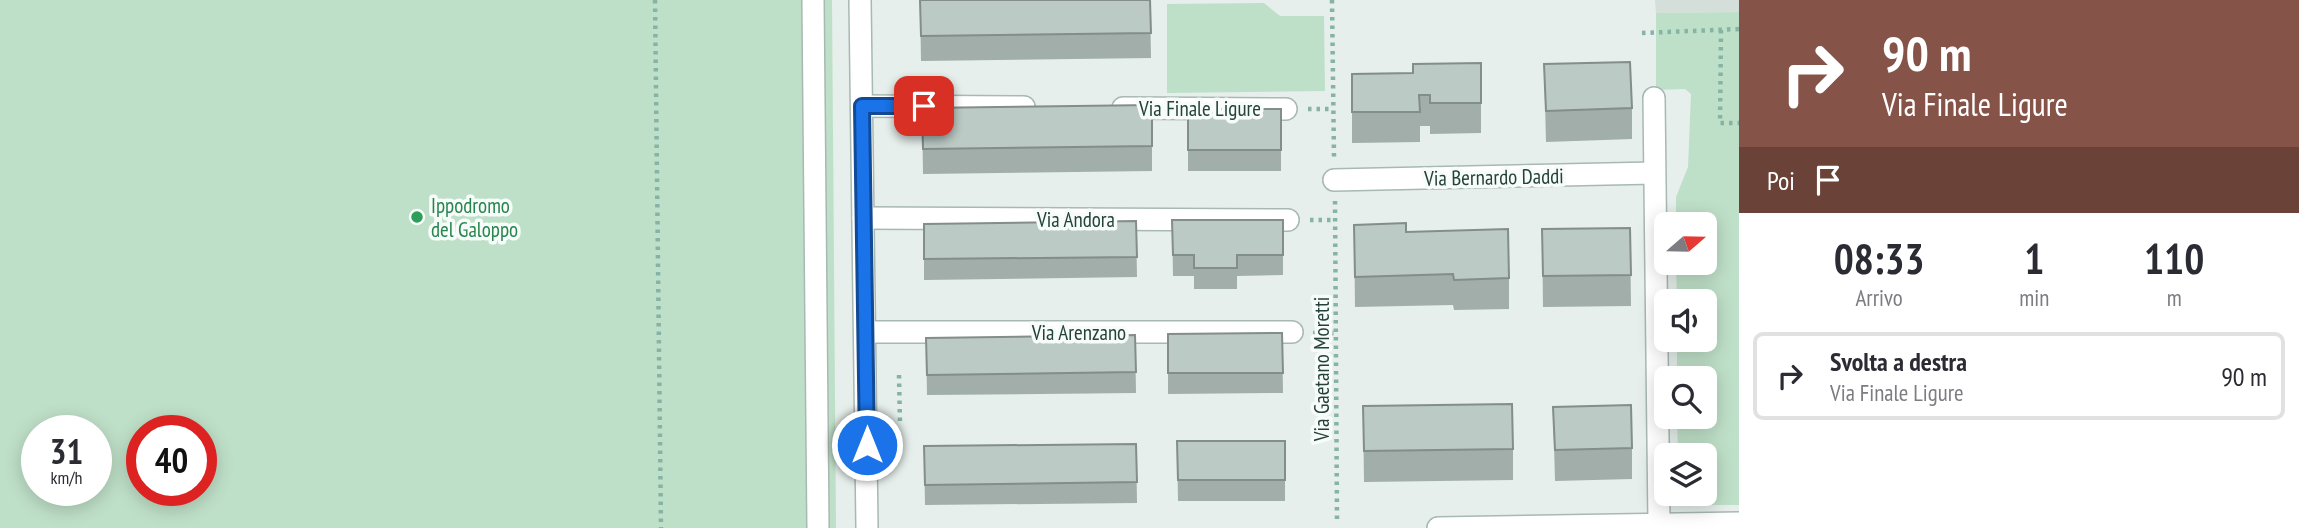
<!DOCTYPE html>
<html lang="it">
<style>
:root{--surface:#fff;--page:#f7f7f7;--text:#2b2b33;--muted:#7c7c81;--line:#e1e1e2}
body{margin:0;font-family:"PT Sans Narrow",sans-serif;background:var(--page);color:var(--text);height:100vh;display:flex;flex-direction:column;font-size:26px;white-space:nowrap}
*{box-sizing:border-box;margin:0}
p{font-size:23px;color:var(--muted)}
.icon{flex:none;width:38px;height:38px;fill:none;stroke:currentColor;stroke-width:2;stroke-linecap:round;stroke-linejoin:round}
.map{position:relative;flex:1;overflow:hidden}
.side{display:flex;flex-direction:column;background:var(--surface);width:560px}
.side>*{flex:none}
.hud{background:#855347;color:#fff;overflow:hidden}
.needle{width:46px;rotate:70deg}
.fabs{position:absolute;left:1654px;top:212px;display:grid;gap:14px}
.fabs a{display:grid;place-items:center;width:63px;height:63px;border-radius:10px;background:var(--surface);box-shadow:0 4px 18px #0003;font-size:35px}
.speed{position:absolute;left:21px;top:415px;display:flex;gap:14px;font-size:35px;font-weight:700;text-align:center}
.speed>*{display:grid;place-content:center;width:91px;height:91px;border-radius:50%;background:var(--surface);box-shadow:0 4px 18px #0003;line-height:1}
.speed small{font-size:18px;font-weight:400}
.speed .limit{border:10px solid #d22;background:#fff;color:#111}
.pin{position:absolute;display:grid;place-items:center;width:60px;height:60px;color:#fff;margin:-30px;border-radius:14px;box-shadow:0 4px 10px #0006}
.me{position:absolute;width:77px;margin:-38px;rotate:0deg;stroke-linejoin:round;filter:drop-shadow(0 0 5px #0008)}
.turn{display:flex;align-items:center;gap:24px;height:147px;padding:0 28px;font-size:32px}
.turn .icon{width:91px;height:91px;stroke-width:2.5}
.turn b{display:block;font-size:49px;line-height:60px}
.then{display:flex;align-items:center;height:66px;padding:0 28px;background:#0003;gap:14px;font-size:26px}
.eta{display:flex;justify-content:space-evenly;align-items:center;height:119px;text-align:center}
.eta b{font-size:42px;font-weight:600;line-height:49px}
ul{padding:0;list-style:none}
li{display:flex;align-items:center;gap:21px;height:88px;margin:0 14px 10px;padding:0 14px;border:4px solid var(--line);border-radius:10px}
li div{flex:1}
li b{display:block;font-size:26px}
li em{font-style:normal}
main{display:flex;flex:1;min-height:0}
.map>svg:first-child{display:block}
</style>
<main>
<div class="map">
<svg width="1739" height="528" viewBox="0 0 1739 528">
<rect width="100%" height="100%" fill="#e6efeb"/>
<!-- built -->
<path fill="#d4dfda" d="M1655,0H1739V12L1656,13Z"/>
<!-- green -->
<g fill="#bfe0c8" fill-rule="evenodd">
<path d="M0,0H832L836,528H0ZM37,430H96V490H37ZM142,430H201V490H142Z"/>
<path d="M1264,3L1280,16H1324L1325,91L1167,93V4Z"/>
<path d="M1739,12V505H1678V494H1704V455H1678L1677,417L1704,416V378H1677V340H1704V301H1677L1676,263L1704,262V224H1676V197L1688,167L1691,94L1685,89L1656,90V13Z"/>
</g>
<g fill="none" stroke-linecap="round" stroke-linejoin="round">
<defs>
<g id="minor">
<path d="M813,0L818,528"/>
<path d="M860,0L867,528"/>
<path d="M1654,98L1659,523"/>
<path d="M862,106L1024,107"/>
<path d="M1123,108L1286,109"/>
<path d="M1334,180L1654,173"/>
<path d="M863,218L1288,220"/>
<path d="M866,332H1292"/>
<path d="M1438,528L1739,523"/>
</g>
</defs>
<!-- minor casing -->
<use href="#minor" stroke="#a8b8b2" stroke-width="24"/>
<!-- path -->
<g stroke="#86b3a5" stroke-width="4.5" stroke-dasharray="3.5 5" stroke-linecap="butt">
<path d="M655,0L661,528"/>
<path d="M1332,0L1334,157"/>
<path d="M1721,30L1720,123H1739"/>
<path d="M1642,33L1739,29"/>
<path d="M1308,109H1333"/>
<path d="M1335,201L1337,519"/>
<path d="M1310,220H1335"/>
<path d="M1313,333H1336"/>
<path d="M899,375L900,425"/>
</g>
<!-- minor -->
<use href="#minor" stroke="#fff" stroke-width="21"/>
</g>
<!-- wall -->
<g fill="#a1aea9">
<path d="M920,0H1150L1151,58L921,61Z"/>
<path d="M1481,63V133L1430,134V126H1420V142L1352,143V74L1413,73Z"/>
<path d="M1544,64L1632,108V139L1546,142Z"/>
<path d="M1152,105V171L923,174L922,108Z"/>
<rect x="1188" y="109" width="93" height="62"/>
<path d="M1172,220H1283V275L1237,276V289H1194V276H1173Z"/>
<path d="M1136,221L1137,277L924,280V224Z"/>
<path d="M1354,225L1406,232L1509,278V309L1454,310L1453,305L1355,307Z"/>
<path d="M1630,228L1631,306L1543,307L1542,229Z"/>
<path d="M1282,333L1283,393L1168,394V334Z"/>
<path d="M1135,335L1136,393L927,395L926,338Z"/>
<path d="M1363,406L1513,449V480L1364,482Z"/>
<path d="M1553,407L1632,448V479L1555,481Z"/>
<path d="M1177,441H1285V501H1178Z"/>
<path d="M1136,444L1137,503L925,505L924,446Z"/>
</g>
<!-- building -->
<g fill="#bbcac4" stroke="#838d89" stroke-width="2">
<path d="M920,0H1150L1151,33L921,36Z"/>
<path d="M1630,62L1632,108L1546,111L1544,64Z"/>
<path d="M1481,63V103H1430V95H1419L1420,112H1352V74L1413,73V64Z"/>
<path d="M1152,105V146L923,149L922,108Z"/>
<rect x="1188" y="109" width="93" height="41"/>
<path d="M1172,220H1283V255H1237V268H1194V255H1173Z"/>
<path d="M1136,221L1137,257L924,259V224Z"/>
<path d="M1406,223V232L1508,229L1509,278L1454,280L1453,274L1355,277L1354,225Z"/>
<path d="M1630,228L1631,275L1543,276L1542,229Z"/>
<path d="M1282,333L1283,373H1168V334Z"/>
<path d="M1135,335L1136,372L927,375L926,338Z"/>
<path d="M1512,404L1513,449L1364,451L1363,406Z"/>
<path d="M1631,405L1632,448L1555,450L1553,407Z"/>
<path d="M1177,441H1285V480H1178Z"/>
<path d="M1136,444L1137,482L925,485L924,446Z"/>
</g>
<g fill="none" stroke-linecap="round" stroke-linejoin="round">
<defs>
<path id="route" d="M867,445L862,106H924"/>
</defs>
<!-- route casing -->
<use href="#route" stroke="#114b97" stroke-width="18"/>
<!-- route -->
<use href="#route" stroke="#1a73e8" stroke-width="12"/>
</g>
<!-- markers -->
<circle fill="#2e9e5b" stroke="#f7fbf9" stroke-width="2.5" cx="417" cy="217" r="7"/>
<g text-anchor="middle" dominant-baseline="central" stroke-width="7" stroke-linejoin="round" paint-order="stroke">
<!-- street labels -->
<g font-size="21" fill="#24423a" stroke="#f7fbf9">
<text x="1200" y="108">Via Finale Ligure</text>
<text transform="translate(1494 177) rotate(-1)">Via Bernardo Daddi</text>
<text x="1076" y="219">Via Andora</text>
<text x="1079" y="332">Via Arenzano</text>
<text transform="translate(1321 369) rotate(-90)">Via Gaetano Moretti</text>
</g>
<!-- leisure labels -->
<g font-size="21" fill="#27864d" stroke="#f7fbf9" text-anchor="start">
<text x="431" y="205">Ippodromo<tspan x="431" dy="24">del Galoppo</tspan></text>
</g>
</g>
</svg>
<div class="fabs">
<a><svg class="needle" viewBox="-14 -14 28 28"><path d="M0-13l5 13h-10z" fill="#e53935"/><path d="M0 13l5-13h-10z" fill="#7c7c81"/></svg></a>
<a><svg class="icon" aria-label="sound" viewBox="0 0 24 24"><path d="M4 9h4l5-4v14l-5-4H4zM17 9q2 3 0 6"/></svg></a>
<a><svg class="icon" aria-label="search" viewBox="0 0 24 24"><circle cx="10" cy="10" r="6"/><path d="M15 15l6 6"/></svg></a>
<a><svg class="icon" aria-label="layers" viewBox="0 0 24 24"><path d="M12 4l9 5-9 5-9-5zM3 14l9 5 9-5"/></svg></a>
</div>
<div class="speed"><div>31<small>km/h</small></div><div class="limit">40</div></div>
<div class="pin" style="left:924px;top:106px;background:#d93025"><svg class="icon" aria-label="arrive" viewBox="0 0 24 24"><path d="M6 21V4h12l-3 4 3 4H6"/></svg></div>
<svg class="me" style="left:867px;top:445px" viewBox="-20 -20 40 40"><circle r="17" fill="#1a73e8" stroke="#fff" stroke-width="3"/><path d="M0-11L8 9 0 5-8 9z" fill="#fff"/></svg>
</div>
<section class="side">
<div class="hud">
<div class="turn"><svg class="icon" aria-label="right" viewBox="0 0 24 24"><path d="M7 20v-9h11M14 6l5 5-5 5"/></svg><div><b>90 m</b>Via Finale Ligure</div></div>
<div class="then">Poi<svg class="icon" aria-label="arrive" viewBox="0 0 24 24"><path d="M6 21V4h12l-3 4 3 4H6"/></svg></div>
</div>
<div class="eta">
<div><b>08:33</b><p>Arrivo</p></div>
<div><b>1</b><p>min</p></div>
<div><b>110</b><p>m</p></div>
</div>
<ul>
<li><svg class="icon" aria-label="right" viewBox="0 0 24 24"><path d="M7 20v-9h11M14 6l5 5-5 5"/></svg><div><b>Svolta a destra</b><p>Via Finale Ligure</p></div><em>90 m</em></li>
</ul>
</section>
</main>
